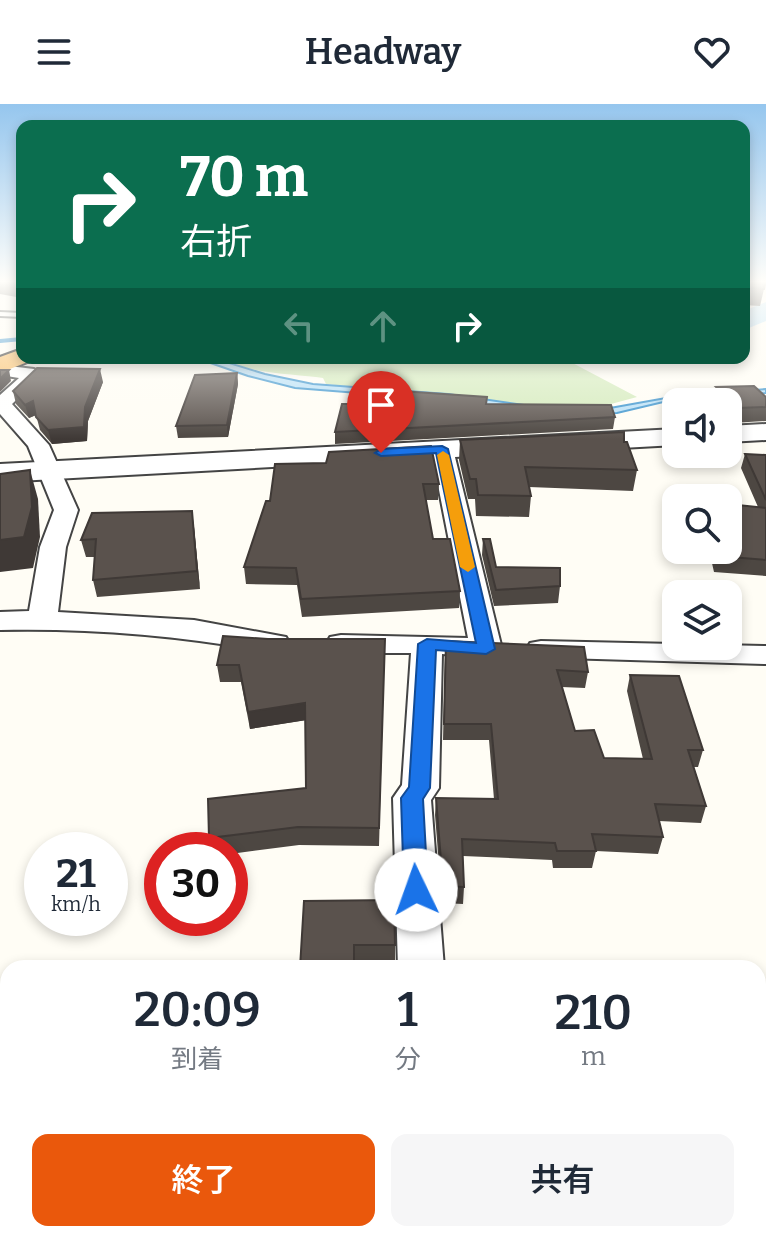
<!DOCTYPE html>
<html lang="ja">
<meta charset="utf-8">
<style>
:root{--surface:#fff;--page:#f6f6f7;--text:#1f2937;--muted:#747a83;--accent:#ea580c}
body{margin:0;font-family:Bitter,"Noto Sans JP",serif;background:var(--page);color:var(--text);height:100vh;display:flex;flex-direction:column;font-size:30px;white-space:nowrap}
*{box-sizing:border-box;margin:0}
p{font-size:26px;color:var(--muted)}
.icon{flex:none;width:44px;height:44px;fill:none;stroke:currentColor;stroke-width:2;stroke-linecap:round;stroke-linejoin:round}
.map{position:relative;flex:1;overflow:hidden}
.drawer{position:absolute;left:0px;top:856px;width:766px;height:282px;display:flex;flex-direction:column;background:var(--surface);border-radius:24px 24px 0 0;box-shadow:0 4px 12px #0003}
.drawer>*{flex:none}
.hud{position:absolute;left:16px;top:16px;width:734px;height:244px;border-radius:16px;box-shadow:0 4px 12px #0003;background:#0b6e4f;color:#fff;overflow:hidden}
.fabs{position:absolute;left:662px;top:284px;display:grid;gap:16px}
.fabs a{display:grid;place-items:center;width:80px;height:80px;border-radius:16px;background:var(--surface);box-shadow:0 4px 12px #0003;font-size:40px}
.speed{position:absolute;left:24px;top:728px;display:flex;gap:16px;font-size:40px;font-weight:700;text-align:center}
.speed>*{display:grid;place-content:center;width:104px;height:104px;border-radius:50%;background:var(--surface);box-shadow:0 4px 12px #0003;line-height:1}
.speed small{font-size:20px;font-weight:400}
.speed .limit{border:12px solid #d22;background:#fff;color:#111}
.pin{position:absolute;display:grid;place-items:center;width:68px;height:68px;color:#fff;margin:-82px -34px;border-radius:50% 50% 50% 0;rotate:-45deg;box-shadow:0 0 8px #0007}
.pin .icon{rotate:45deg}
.me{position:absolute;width:88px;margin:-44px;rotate:357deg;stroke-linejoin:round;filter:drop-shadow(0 0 6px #0008)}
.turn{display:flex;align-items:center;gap:28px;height:168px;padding:0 32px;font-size:36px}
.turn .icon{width:104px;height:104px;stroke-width:2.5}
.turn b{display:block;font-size:56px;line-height:68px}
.lanes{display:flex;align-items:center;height:76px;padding:0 32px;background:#0003;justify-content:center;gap:40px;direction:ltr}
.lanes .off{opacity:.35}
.eta{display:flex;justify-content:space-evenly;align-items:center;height:136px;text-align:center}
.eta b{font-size:48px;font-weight:600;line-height:56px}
.button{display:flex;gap:16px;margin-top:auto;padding:16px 32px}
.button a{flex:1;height:92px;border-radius:16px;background:var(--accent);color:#fff;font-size:32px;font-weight:600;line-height:92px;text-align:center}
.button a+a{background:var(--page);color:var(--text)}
header{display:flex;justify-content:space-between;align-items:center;height:104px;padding:0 32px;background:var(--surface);font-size:36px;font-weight:600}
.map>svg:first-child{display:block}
</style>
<header><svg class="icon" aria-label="menu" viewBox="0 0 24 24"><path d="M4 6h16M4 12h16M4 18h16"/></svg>Headway<svg class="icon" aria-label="heart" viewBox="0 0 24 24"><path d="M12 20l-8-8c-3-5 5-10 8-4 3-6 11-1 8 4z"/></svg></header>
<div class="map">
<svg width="766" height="1137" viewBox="0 0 766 1137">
<rect width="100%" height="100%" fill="#fffdf5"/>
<!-- green -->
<path fill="#d5ebbd" d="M225,254H563L637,293L611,300L542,303L326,280L323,274C297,270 245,270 225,254Z"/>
<!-- water -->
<path fill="#b9e0f7" stroke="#3f96cf" stroke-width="2" d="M196,254H213L265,270L313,280L448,290L538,303L610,304L677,292L766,285V289L676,295L617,309L555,311L434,295L295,284L248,272Z"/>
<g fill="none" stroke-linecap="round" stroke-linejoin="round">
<!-- stream -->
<path stroke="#3f96cf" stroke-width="4" d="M0,237L22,235"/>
<!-- river -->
<path fill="#b9e0f7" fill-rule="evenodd" d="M766,198V217L744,226V207Z"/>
<defs>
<path id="service" d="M0,208L22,209V213L0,212Z"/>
<g id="minor">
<path d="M0,261L34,265L43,270L12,300L49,341L78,406L66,443L58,508L194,516L286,533L290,540L286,547L275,549C184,532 92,524 0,526V508L29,507L40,443L54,406L28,342L0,310V291L19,274L0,271Z"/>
<path d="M442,339L453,345L502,545L498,552L486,554L442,550L439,684L431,696L444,864H398L393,694L402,681L411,549H341L330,547L326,540L330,533L341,531L468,534L431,345Z"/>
<path d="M541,537L766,542V560L530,553L526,546L530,539Z"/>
<rect x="758" y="1039" width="8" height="56"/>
<path d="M399,1130H457L456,1137H398Z"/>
</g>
<g id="tertiary">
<path d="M766,320V336L728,338V322Z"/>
<path d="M676,325V341L0,378V360Z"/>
</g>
<path id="trunk" d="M22,245V254H32L30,257L0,269V253Z"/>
</defs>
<!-- service casing -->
<use href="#service" stroke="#444" stroke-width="4"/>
<!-- minor casing -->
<use href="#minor" stroke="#444" stroke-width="4"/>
<!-- tertiary casing -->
<use href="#tertiary" stroke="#444" stroke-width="4"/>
<!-- trunk casing -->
<use href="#trunk" stroke="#222" stroke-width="4"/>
<!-- service -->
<use href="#service" fill="#fff" fill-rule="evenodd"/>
<!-- minor -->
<use href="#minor" fill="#fff" fill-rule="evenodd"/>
<!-- tertiary -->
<use href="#tertiary" fill="#fff" fill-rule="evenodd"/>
<!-- trunk -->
<use href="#trunk" fill="#f7bc64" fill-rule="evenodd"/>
</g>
<!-- wall -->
<g fill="#4d4742">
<path d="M0,176H22V194L0,190Z"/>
<path d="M744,176L764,185L760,202L744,201Z"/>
<path d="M237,269L238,280L228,333L178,334L176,322Z"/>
<path d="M103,278L88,317L87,337L52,340L40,326L36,311L29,314L16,300L13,287Z"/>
<path d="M716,283L766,293V317L733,319L728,313V298H712Z"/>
<path d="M487,293L486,300L615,313L613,325L335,340V328L354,300Z"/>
<path d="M460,336L624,338L637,366L633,387L529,383L531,392L529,413L476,412L475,395H468L459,356Z"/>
<path d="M745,350L766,351V472L714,468L709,446H728L758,403L741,364Z"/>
<path d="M275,360L439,380L438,396H426L433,435L460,487L459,504L302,513L297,481L246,480L244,463L270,397Z"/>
<path d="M194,423L200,485L97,493L93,476L95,453H86L81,436Z"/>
<path d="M483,435L496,463L560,482L558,499L494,502L482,451Z"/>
<path d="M268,535H385L379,742L299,741L230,750V746H211L209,734L306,684V616L250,625L241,578H220L217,561Z"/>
<path d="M445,553L588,568L585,584L562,583L575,627L604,654L643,655L627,587L630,571L703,646L698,663H694L706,702L701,719L659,717L663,733L658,750L596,747L592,764H553L552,756L463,752L464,783L463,800L442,799L435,711L436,694L494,695L489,636H443Z"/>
<path d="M304,797L395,841V861H355Z"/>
</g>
<!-- shaded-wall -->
<g fill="#3f3936">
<path d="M100,265L103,278L88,317L87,337L52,340L48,326L85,303Z"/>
<path d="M9,266L11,277L0,288V275Z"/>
<path d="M237,269L238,280L228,333L227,321Z"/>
<path d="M33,297L36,311L29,314L25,301Z"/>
<path d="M30,366L38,395L40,433L33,464L0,468V436Z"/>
<path d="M192,407L194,423L200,485L197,467Z"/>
<path d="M305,599L307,616L250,625L248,608Z"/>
</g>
<!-- building -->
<g fill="#5a524d" stroke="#3f3936" stroke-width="2">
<path d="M0,176H22V180L0,177Z"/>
<path d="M744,176H766L764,185L744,183Z"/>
<path d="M37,264L100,265L85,303L84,323L48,326L36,313L33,297L25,301L13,287Z"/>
<path d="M0,266H9L0,275Z"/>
<path d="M237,269L227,321L176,322L195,271Z"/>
<path d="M754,282L766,293V303L737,304L716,283Z"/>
<path d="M354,287H400L487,293L486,300L611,301L615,313L335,328L342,300H354Z"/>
<path d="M624,328V338H627L637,366L525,363L531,392L478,391L476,375H470L460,336Z"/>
<path d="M431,342L439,380H423L433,435H450L460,487L301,495L296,464L244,463L266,397H270L275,360L326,359L329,348Z"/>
<path d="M745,350L766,351V396Z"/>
<path d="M30,366L32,403L24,433L0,436V370Z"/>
<path d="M728,400L766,404V456L718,452L717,446H728Z"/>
<path d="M192,407L197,467L93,476L96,435L81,436L92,409Z"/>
<path d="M483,435H490L496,463L560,464V482L496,486Z"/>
<path d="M223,532L268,535H385L379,724L298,723L209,734L208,695L306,684L305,599L248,608L239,561H217Z"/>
<path d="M446,537L584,543L588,568L557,566L575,627L594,626L604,654L652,655L630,571L679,572L703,646H688L706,702L655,700L663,733L592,730L596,747H557L555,739L462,735L464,783L443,782L436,694L498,695L491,620H444Z"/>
<path d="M394,796L395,841H354V864H300L304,797Z"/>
</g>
<!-- sky -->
<linearGradient id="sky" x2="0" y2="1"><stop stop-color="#95c6ee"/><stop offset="0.53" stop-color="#fffefa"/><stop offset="1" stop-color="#fffefa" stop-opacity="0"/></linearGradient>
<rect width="766" height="335" fill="url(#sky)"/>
<!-- route -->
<path fill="#1a73e8" stroke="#114b97" stroke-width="2" d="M442,342L448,345L495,545L486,550L436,546L430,684L423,695L428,786L425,793L416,796L408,793L404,786L401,694L409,683L418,540L427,535L476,539L436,349L381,352L375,349L381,345Z"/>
<!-- slow -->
<path fill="#f59e0b" d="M443,347L449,351L475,463L468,468L460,463L437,351Z"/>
</svg>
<div class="fabs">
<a><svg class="icon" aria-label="sound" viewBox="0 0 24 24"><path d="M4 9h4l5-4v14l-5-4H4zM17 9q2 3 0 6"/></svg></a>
<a><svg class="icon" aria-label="search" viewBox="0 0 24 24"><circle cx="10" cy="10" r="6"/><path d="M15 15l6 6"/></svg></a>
<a><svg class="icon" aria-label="layers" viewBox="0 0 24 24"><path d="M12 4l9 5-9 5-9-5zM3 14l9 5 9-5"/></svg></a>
</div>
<div class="speed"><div>21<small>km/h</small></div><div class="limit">30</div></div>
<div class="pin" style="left:381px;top:349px;background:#d93025"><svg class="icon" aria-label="arrive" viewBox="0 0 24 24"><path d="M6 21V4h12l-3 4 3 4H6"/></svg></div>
<svg class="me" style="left:416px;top:786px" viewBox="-20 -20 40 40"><circle r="19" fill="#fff"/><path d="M0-13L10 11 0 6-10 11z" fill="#1a73e8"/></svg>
<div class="hud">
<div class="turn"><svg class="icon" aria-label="right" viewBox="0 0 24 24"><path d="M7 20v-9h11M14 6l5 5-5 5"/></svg><div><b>70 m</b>右折</div></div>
<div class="lanes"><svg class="icon off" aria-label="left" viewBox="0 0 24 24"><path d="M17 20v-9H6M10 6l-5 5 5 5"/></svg><svg class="icon off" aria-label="ahead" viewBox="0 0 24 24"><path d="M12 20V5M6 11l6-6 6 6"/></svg><svg class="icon" aria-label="right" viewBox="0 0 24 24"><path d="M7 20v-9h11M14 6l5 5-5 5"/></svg></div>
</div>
<section class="drawer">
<div class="eta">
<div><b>20:09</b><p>到着</p></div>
<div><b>1</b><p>分</p></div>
<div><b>210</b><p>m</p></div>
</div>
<div class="button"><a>終了</a><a>共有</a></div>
</section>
</div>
